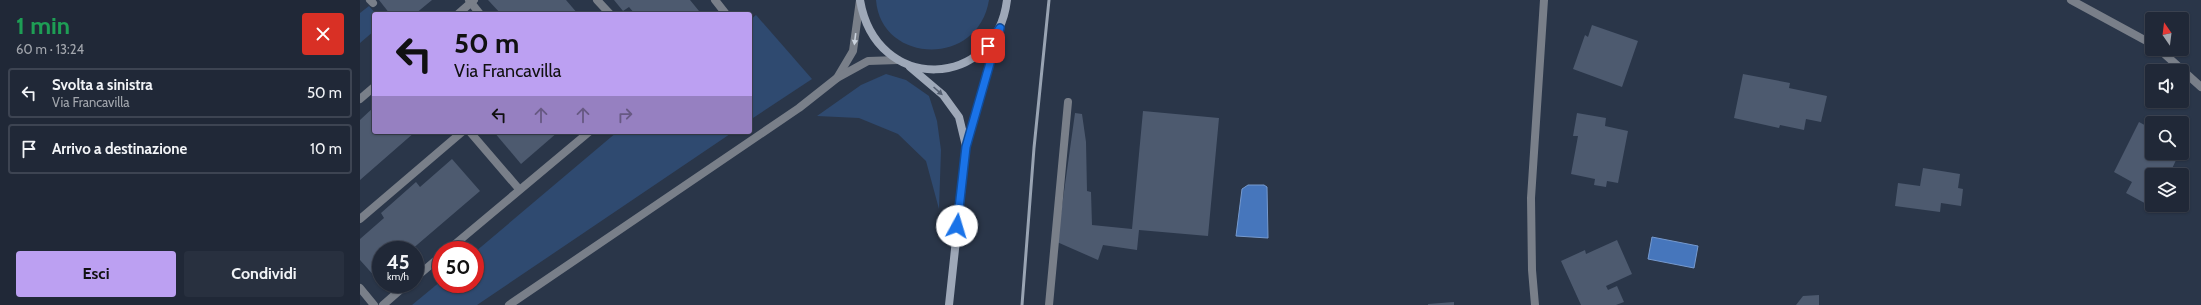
<!DOCTYPE html>
<html lang="it">
<meta charset="utf-8">
<style>
:root{--surface:#202837;--page:#28303f;--text:#f1f3f6;--muted:#a2a6ad;--line:#3d4452;--accent:#bca0f2}
body{margin:0;font-family:Cabin,sans-serif;background:var(--page);color:var(--text);height:100vh;display:flex;flex-direction:column;font-size:15px;white-space:nowrap}
*{box-sizing:border-box;margin:0}
p{font-size:13px;color:var(--muted)}
.icon{flex:none;width:22px;height:22px;fill:none;stroke:currentColor;stroke-width:2;stroke-linecap:round;stroke-linejoin:round}
.map{position:relative;flex:1;overflow:hidden}
.side{display:flex;flex-direction:column;background:var(--surface);width:360px}
.side>*{flex:none}
.top-card{position:absolute;left:12px;top:12px;width:380px;height:122px;border-radius:4px;box-shadow:0 1px 3px #0004,0 0 0 1px var(--line);background:#bca0f2;color:#111;overflow:hidden}
.needle{width:26px;rotate:346deg}
.controls{position:absolute;left:1785px;top:12px;display:grid;gap:8px}
.controls a{display:grid;place-items:center;width:44px;height:44px;border-radius:4px;background:var(--surface);box-shadow:0 1px 3px #0004,0 0 0 1px var(--line);font-size:20px}
.speed{position:absolute;left:12px;top:241px;display:flex;gap:8px;font-size:20px;font-weight:700;text-align:center}
.speed>*{display:grid;place-content:center;width:52px;height:52px;border-radius:50%;background:var(--surface);box-shadow:0 1px 3px #0004,0 0 0 1px var(--line);line-height:1}
.speed small{font-size:10px;font-weight:400}
.speed .limit{border:6px solid #d22;background:#fff;color:#111}
.pin{position:absolute;display:grid;place-items:center;width:34px;height:34px;color:#fff;margin:-17px;border-radius:8px;box-shadow:0 2px 6px #0006}
.me{position:absolute;width:44px;margin:-22px;rotate:6deg;stroke-linejoin:round;filter:drop-shadow(0 0 3px #0008)}
.turn{display:flex;align-items:center;gap:14px;height:84px;padding:0 16px;font-size:18px}
.turn .icon{width:52px;height:52px;stroke-width:2.5}
.turn b{display:block;font-size:28px;line-height:34px}
.lanes{display:flex;align-items:center;height:38px;padding:0 16px;background:#0003;justify-content:center;gap:20px;direction:ltr}
.lanes .off{opacity:.35}
.round{display:grid;place-items:center;flex:none;width:42px;height:42px;border-radius:4px;background:var(--page)}
.head{display:flex;align-items:center;justify-content:space-between;height:68px;padding:0 16px}
h1{font-size:24px;font-weight:700;line-height:30px;color:#1e9e55}
.button{display:flex;gap:8px;margin-top:auto;padding:8px 16px}
.button a{flex:1;height:46px;border-radius:4px;background:var(--accent);color:#111;font-size:16px;font-weight:700;line-height:46px;text-align:center}
.button a+a{background:var(--page);color:var(--text)}
ul{padding:0;list-style:none}
li{display:flex;align-items:center;gap:12px;height:50px;margin:0 8px 6px;padding:0 8px;border:2px solid var(--line);border-radius:4px}
li div{flex:1}
li b{display:block;font-size:15px}
li em{font-style:normal}
main{display:flex;flex:1;min-height:0}
.map>svg:first-child{display:block}
</style>
<main>
<section class="side">
<div class="head"><div><h1>1 min</h1><p>60 m · 13:24</p></div><a class="round" style="background:#d93025;color:#fff"><svg class="icon" aria-label="close" viewBox="0 0 24 24"><path d="M6 6l12 12M18 6L6 18"/></svg></a></div>
<ul>
<li><svg class="icon" aria-label="left" viewBox="0 0 24 24"><path d="M17 20v-9H6M10 6l-5 5 5 5"/></svg><div><b>Svolta a sinistra</b><p>Via Francavilla</p></div><em>50 m</em></li>
<li><svg class="icon" aria-label="arrive" viewBox="0 0 24 24"><path d="M6 21V4h12l-3 4 3 4H6"/></svg><div><b>Arrivo a destinazione</b></div><em>10 m</em></li>
</ul>
<div class="button"><a>Esci</a><a>Condividi</a></div>
</section>
<div class="map">
<svg width="1841" height="305" viewBox="0 0 1841 305">
<rect width="100%" height="100%" fill="#2a3649"/>
<!-- green -->
<g fill="#2f4a70">
<path d="M516,0H629C618,68 521,64 516,0Z"/>
<path d="M9,6L16,14H14V31L0,43V13Z"/>
<path d="M396,15L452,79L390,120V20Z"/>
<path d="M526,74L546,80L569,96L577,121L581,150L579,209L566,161L538,134L499,118L457,116L501,85Z"/>
<path d="M257,132H373L117,305H52L81,281V284H115V252Z"/>
</g>
<!-- water -->
<g fill="#4676bc" stroke="#769acf">
<path d="M888,185H904L907,187L908,238L876,236L882,189Z"/>
<path d="M1292,237L1338,246L1334,268L1288,259Z"/>
</g>
<!-- building -->
<g fill="#4d5a6f">
<path d="M19,0H72L55,14H30Z"/>
<path d="M128,0H206L218,14H141Z"/>
<path d="M254,0H330L339,11L335,14H275L269,7L263,11Z"/>
<path d="M1232,25L1278,41L1262,87L1213,69L1225,35L1228,37Z"/>
<path d="M1383,74L1430,83L1429,88L1467,96L1461,122L1446,119L1444,130L1420,125L1419,128L1374,118Z"/>
<path d="M14,107V132H55L0,180V120Z"/>
<path d="M783,111L859,118L848,236L779,230L777,250L743,245L738,260L697,242L715,113L722,114L726,142L727,191L731,192L732,225L772,229Z"/>
<path d="M1217,113L1246,118L1245,126L1268,131L1258,183L1247,181L1246,187L1234,185L1235,179L1211,174L1218,136H1213Z"/>
<path d="M1779,122L1792,129V153H1808L1817,158L1809,175H1792V207L1766,193L1772,182L1754,172Z"/>
<path d="M134,132H198L161,164Z"/>
<path d="M92,159L120,191L51,250H21V276L17,279L0,260V239L24,218L21,213L56,182L60,187Z"/>
<path d="M1563,168L1600,174L1598,188L1603,189L1601,206L1581,203L1580,212L1535,206L1538,183L1560,186Z"/>
<path d="M1257,240L1272,274L1246,286L1248,290L1257,286L1264,302L1256,305H1221L1201,261L1225,250L1226,254Z"/>
<path d="M1459,295V305H1436L1443,296Z"/>
<path d="M1094,302V305H1068V304Z"/>
</g>
<g fill="none" stroke-linecap="round" stroke-linejoin="round">
<!-- pedestrian -->
<path stroke="#797f89" stroke-width="8" d="M10,0L13,3"/>
<!-- minor -->
<g stroke="#797f89" stroke-width="8">
<path d="M109,0L120,14"/>
<path d="M237,0L250,14"/>
<path d="M355,0L366,14"/>
<path d="M1711,0L1792,44"/>
<path d="M98,14L114,0"/>
<path d="M1799,49L1841,87"/>
<path d="M0,99L14,87"/>
<path d="M110,132L159,189"/>
<path d="M0,219L102,132"/>
<path d="M88,250L229,132"/>
<path d="M55,278L81,256"/>
<path d="M0,288L14,305"/>
<path d="M23,305L47,284"/>
<path d="M689,305L708,102"/>
<path d="M1175,305L1172,270L1171,198L1184,0"/>
</g>
<!-- tertiary -->
<g stroke="#797f89" stroke-width="8">
<path d="M477,78L493,51L500,0"/>
<path d="M149,305L439,108L477,78L508,61L538,60"/>
</g>
<!-- secondary -->
<g stroke="#9ea8b8" stroke-width="8">
<path d="M500,0C516,95 636,90 647,0"/>
<path d="M550,67L583,95L599,117L606,146"/>
<path d="M589,305L606,147L640,28"/>
</g>
<!-- rail -->
<path stroke="#99a4b3" stroke-width="3" d="M662,305L674,148L689,0"/>
</g>
<!-- one-way arrows -->
<defs><path id="oneway-solid" d="M-6-.8H1V-3.2L6.5 0L1 3.2V.8H-6Z"/></defs>
<use fill="#cbd3de" href="#oneway-solid" transform="translate(495 39) rotate(97)"/>
<use fill="#535e70" href="#oneway-solid" transform="translate(578 91) rotate(42)"/>
<g fill="none" stroke-linecap="round" stroke-linejoin="round">
<defs>
<path id="route" d="M597,226L606,147L640,28L628,46"/>
</defs>
<!-- route casing -->
<use href="#route" stroke="#114b97" stroke-width="10"/>
<!-- route -->
<use href="#route" stroke="#1a73e8" stroke-width="7"/>
</g>
</svg>
<div class="controls">
<a><svg class="needle" viewBox="-14 -14 28 28"><path d="M0-13l5 13h-10z" fill="#e53935"/><path d="M0 13l5-13h-10z" fill="#a2a6ad"/></svg></a>
<a><svg class="icon" aria-label="sound" viewBox="0 0 24 24"><path d="M4 9h4l5-4v14l-5-4H4zM17 9q2 3 0 6"/></svg></a>
<a><svg class="icon" aria-label="search" viewBox="0 0 24 24"><circle cx="10" cy="10" r="6"/><path d="M15 15l6 6"/></svg></a>
<a><svg class="icon" aria-label="layers" viewBox="0 0 24 24"><path d="M12 4l9 5-9 5-9-5zM3 14l9 5 9-5"/></svg></a>
</div>
<div class="speed"><div>45<small>km/h</small></div><div class="limit">50</div></div>
<div class="pin" style="left:628px;top:46px;background:#d93025"><svg class="icon" aria-label="arrive" viewBox="0 0 24 24"><path d="M6 21V4h12l-3 4 3 4H6"/></svg></div>
<svg class="me" style="left:597px;top:226px" viewBox="-20 -20 40 40"><circle r="19" fill="#fff"/><path d="M0-13L10 11 0 6-10 11z" fill="#1a73e8"/></svg>
<div class="top-card">
<div class="turn"><svg class="icon" aria-label="left" viewBox="0 0 24 24"><path d="M17 20v-9H6M10 6l-5 5 5 5"/></svg><div><b>50 m</b>Via Francavilla</div></div>
<div class="lanes"><svg class="icon" aria-label="left" viewBox="0 0 24 24"><path d="M17 20v-9H6M10 6l-5 5 5 5"/></svg><svg class="icon off" aria-label="ahead" viewBox="0 0 24 24"><path d="M12 20V5M6 11l6-6 6 6"/></svg><svg class="icon off" aria-label="ahead" viewBox="0 0 24 24"><path d="M12 20V5M6 11l6-6 6 6"/></svg><svg class="icon off" aria-label="right" viewBox="0 0 24 24"><path d="M7 20v-9h11M14 6l5 5-5 5"/></svg></div>
</div>
</div>
</main>
